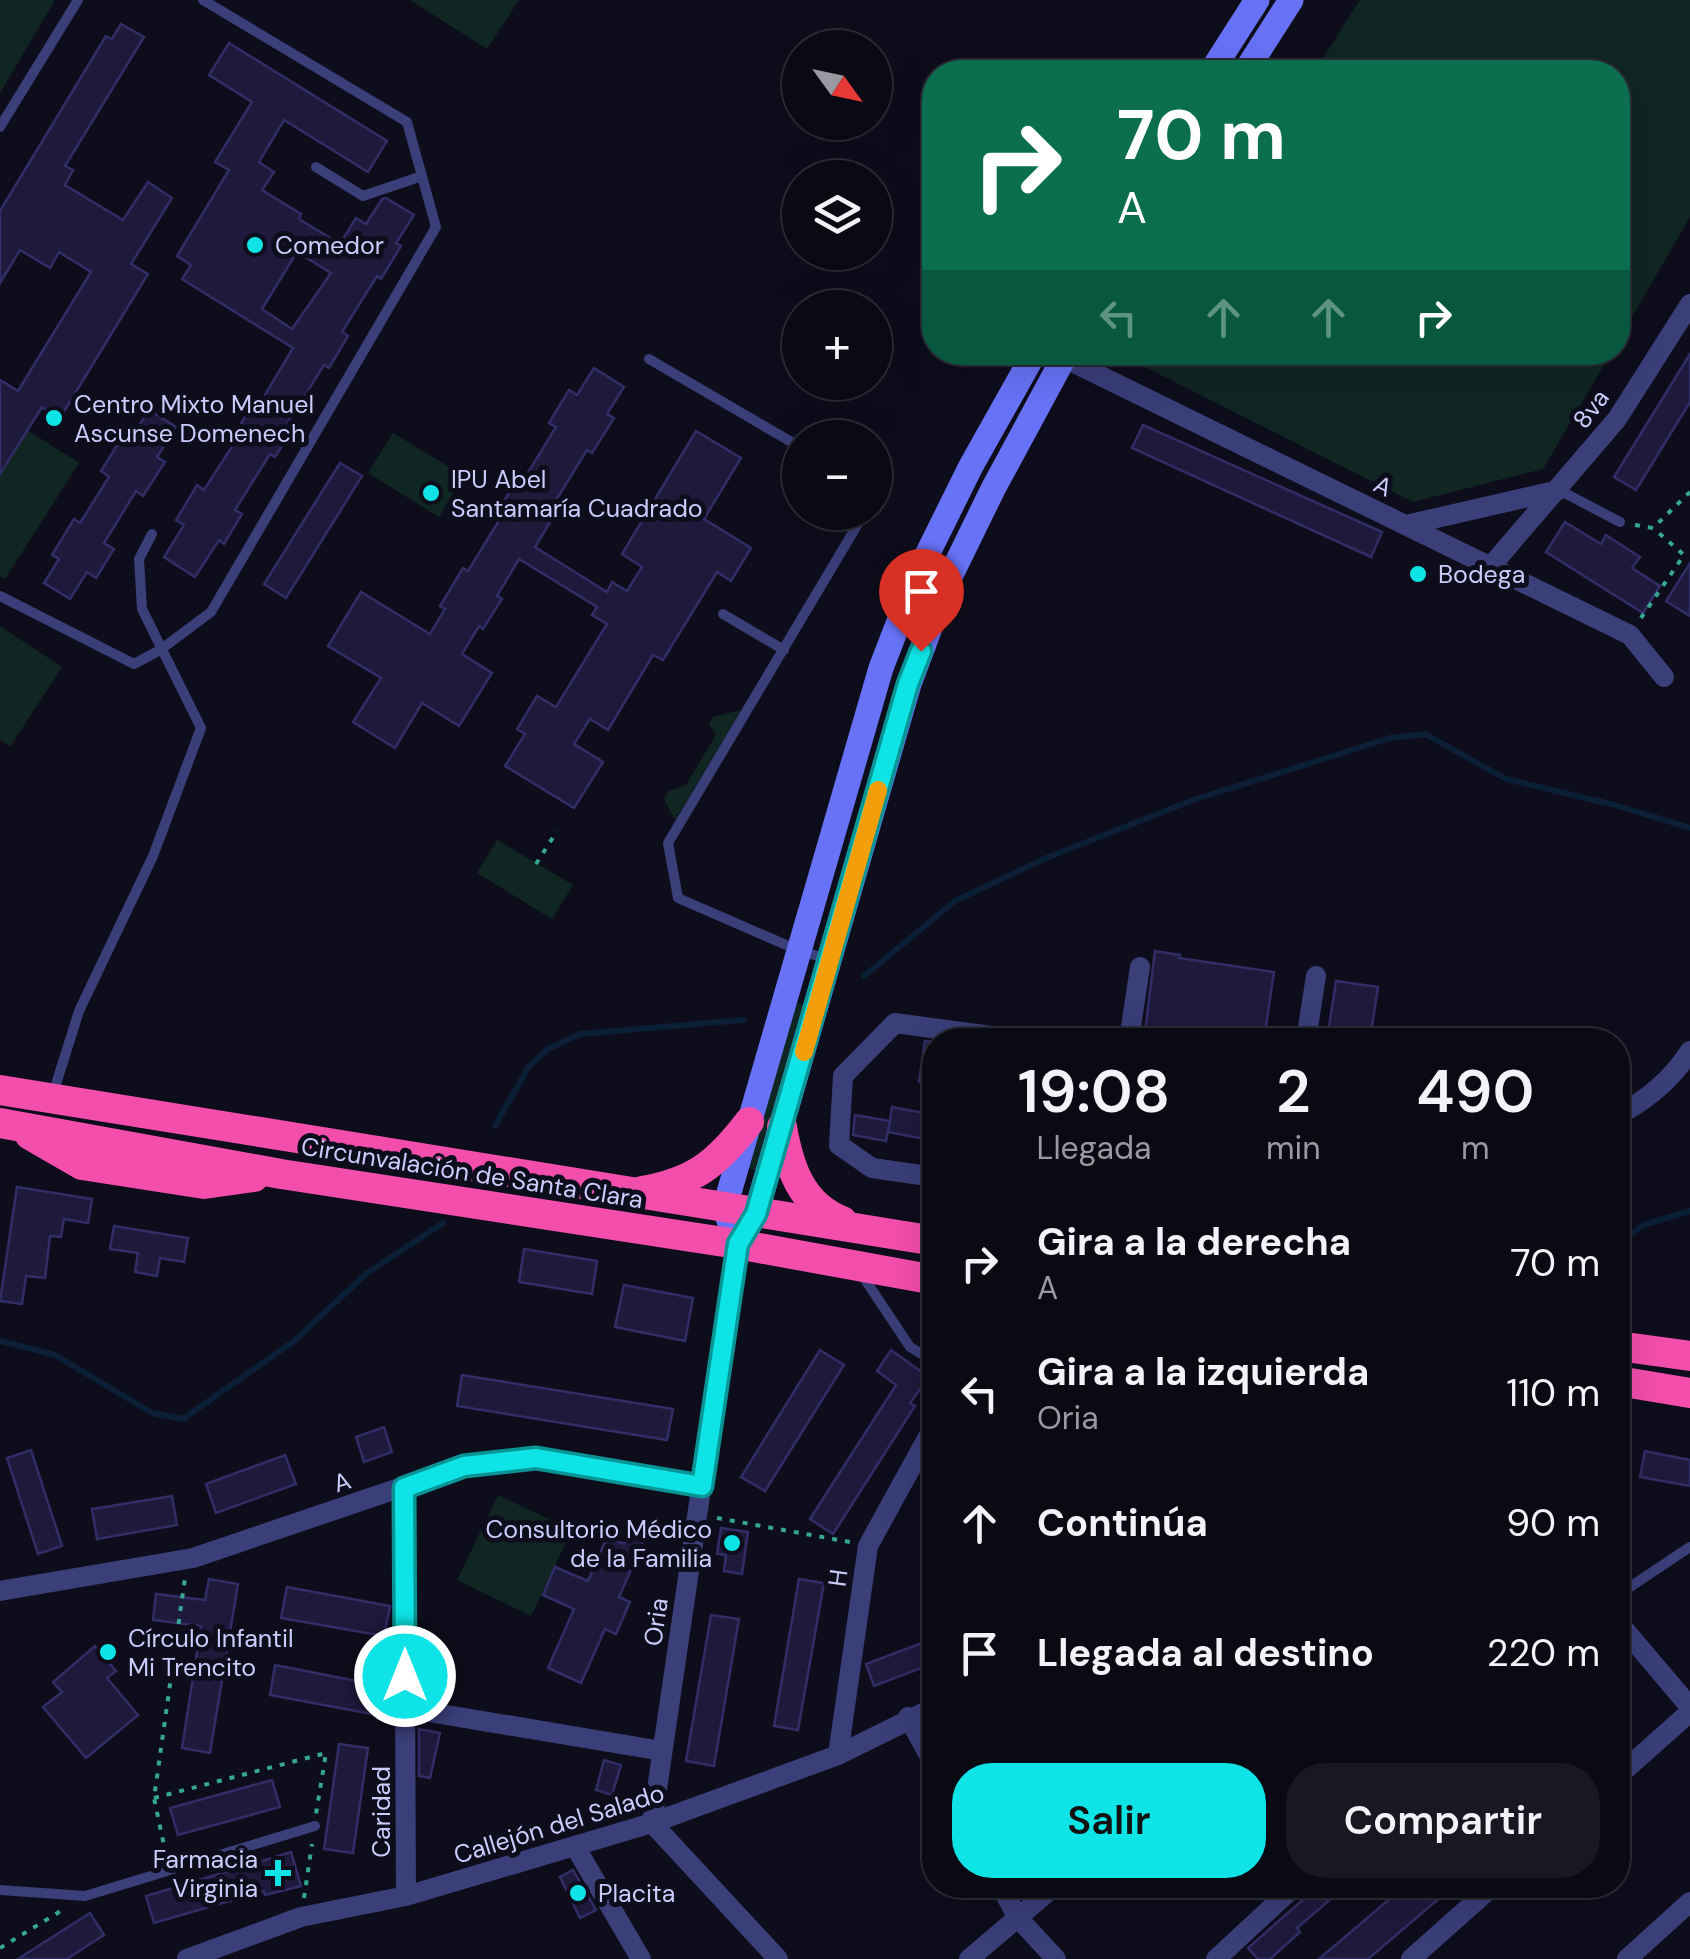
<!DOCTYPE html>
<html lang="es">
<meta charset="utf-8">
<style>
:root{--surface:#0a0a15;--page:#181822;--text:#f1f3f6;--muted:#999aa0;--line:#2a2b34;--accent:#0ee4e5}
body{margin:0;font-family:"DM Sans",sans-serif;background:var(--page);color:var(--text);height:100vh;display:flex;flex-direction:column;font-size:38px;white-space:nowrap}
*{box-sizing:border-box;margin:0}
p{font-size:32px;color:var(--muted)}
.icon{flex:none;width:55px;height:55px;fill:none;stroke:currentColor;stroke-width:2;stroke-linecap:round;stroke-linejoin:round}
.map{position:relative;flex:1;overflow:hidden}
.sheet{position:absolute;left:922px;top:1028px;width:708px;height:870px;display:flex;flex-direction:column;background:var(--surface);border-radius:40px;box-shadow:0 10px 40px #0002,0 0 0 2px var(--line)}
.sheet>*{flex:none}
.banner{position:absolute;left:922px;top:60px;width:708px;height:305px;border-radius:40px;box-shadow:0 10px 40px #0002,0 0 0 2px var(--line);background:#0b6e4f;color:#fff;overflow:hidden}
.needle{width:65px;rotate:123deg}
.controls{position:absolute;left:782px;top:30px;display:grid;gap:20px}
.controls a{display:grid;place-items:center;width:110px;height:110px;border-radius:50%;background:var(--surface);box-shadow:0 10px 40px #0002,0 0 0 2px var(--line);font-size:50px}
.pin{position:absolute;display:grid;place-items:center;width:85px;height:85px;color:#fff;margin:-102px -42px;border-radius:50% 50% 50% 0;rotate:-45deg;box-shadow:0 0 10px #0007}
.pin .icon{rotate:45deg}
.me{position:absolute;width:110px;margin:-55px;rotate:0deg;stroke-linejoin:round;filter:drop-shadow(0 0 8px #0008)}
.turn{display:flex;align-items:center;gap:35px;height:210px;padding:0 30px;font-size:45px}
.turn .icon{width:130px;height:130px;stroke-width:2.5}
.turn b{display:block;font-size:70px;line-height:85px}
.lanes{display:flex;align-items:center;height:95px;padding:0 30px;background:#0003;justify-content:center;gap:50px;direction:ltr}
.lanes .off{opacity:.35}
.eta{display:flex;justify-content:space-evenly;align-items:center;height:170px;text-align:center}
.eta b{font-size:60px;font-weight:600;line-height:70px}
.cta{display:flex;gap:20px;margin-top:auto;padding:20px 30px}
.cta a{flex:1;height:115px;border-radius:40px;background:var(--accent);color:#111;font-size:40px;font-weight:600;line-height:115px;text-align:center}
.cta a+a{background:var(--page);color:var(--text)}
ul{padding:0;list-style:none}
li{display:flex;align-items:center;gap:30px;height:130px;padding:0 30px}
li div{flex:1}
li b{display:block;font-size:38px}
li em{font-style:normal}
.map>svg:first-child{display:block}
</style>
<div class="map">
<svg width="1690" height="1959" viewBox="0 0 1690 1959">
<rect width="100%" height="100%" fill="#0e0d1c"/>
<!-- green -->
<g fill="#102623">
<path d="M0,0H55L0,93Z"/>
<path d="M410,0H519L487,49Z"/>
<path d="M1360,0H1690V217L1618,341V72H1314Z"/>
<path d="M1138,352H1611V353L1543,469L1413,502L1133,361Z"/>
<path d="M27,430L79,463L5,579L0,577V474Z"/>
<path d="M393,433L464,476L439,517L368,473Z"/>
<path d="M0,626L62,667L10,747L0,740Z"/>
<path d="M741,710L675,820L664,799L669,791L686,785L716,735L709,724L713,717Z"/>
<path d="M497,840L573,885L552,919L477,873Z"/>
<path d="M795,1003L803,1004L756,1171L747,1167Z"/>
<path d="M498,1495L572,1530L531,1616L457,1580Z"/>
</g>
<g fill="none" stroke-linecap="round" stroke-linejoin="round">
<!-- stream -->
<g stroke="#0b1f37" stroke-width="6">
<path d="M864,976L955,901L1044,859L1190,801L1390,738L1425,734L1506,779L1615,805L1690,828"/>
<path d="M495,1126L529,1066L548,1049L580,1034L743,1020"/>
<path d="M1618,1244L1643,1225L1690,1211"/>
<path d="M0,1341L55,1355L152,1413L183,1419L294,1341L367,1273L443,1223"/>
</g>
</g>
<!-- building -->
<g fill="#1e1a3c" stroke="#332d67" stroke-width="2.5" fill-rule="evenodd">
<path d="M121,24L144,37L65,166L73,170L65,185L123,220L148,182L172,198L131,264L148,274L60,418L42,407L0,474V380L18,391L91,272L59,252L50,268L20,250L0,283V211L106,36L112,39Z"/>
<path d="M229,43L387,141L368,172L284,120L259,162L274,172L262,190L301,214L299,219L340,244L356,218L366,224L382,199L386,198L414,215L396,243L401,246L381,279L377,276L342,332L348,336L329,368L324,365L288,422L294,427L275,457L270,454L235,510L242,514L224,544L219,540L195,577L164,557L184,525L176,520L197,485L204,490L240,434L236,431L254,403L259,405L293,348L182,279L191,265L177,256L229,170L215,162L252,102L209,75ZM297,252L331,273L292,329L262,309Z"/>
<path d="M1690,354V402L1636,490L1614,477Z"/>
<path d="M594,368L624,387L607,414L614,418L592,453L587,450L553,505L558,509L535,547L607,592L612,582L627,591L642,567L622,554L696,431L741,458L704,519L751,548L731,581L717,572L663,660L653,655L608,730L590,719L574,744L603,762L574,808L505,766L525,734L517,729L537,696L556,707L607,624L592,615L597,607L519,559L497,596L502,599L483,629L479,626L462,654L492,673L459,726L422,703L395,748L353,722L381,678L328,646L361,592L430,634L445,609L440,606L463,568L468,571L500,519L495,516L516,481L521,484L556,427L549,423L569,390L577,395Z"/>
<path d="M149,410L176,427L157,457L165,462L143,496L136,491L104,543L114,549L96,578L87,572L70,599L44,583L59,559L52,555L74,519L80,523L109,477L101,471L124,434L131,438Z"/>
<path d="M1143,425L1382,532L1371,557L1132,448Z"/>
<path d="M340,463L362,476L286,598L264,584Z"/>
<path d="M1565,522L1601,544L1606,535L1640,557L1632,568L1660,586L1643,613L1546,552Z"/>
<path d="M1690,563V616L1666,601Z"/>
<path d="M1155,951L1180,955L1179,958L1274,972L1264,1040H1144Z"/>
<path d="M1336,981L1378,987L1370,1040H1327Z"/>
<path d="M925,1041L935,1042V1084L919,1082Z"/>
<path d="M892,1107L935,1115V1141L888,1132Z"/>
<path d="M855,1115L890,1121L886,1141L853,1135Z"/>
<path d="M17,1187L92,1199L88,1223L64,1219L61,1237L50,1236L45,1278L26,1276L22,1304L0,1301Z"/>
<path d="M114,1226L188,1238L184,1262L160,1258L157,1276L135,1272L138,1253L110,1249Z"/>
<path d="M524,1249L597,1261L592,1294L519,1282Z"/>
<path d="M624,1285L693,1298L685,1341L615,1327Z"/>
<path d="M820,1350L844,1365L765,1491L741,1477Z"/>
<path d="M891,1350L929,1377L910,1403L915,1406L833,1534L810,1519L896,1385L877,1371Z"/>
<path d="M462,1375L673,1409L667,1440L457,1406Z"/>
<path d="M384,1427L392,1452L364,1462L356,1437Z"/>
<path d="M31,1450L62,1546L38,1554L7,1458Z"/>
<path d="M1645,1451L1690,1460V1486L1640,1477Z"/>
<path d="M285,1455L296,1484L216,1513L206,1484Z"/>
<path d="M172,1496L177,1525L97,1539L92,1509Z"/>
<path d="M721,1528L748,1532L742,1574L724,1571L726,1555L717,1554Z"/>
<path d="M629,1533L644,1540L619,1597L630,1602L616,1634L605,1629L581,1683L548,1668L574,1609L543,1595L555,1567L588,1581L607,1537L624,1544Z"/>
<path d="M209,1579L238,1584L210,1753L182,1748L201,1626L153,1620L156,1594L205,1600Z"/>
<path d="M799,1579L824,1583L798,1730L774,1726Z"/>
<path d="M287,1587L390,1606L384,1636L281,1618Z"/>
<path d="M711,1615L739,1619L714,1766L686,1761Z"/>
<path d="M935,1638V1663L874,1686L866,1664Z"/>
<path d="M95,1646L116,1671L107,1678L138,1715L86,1758L43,1707L62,1692L53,1682Z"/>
<path d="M275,1665L377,1685L372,1714L270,1695Z"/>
<path d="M419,1729L440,1733L430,1778L419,1776Z"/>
<path d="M339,1744L368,1748L353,1853L324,1849Z"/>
<path d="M604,1760L621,1765L612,1795L596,1790Z"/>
<path d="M272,1780L280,1807L178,1835L170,1808Z"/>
<path d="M291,1852L301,1886L265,1895L264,1891L154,1923L146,1896Z"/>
<path d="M573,1870L596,1910L580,1918L560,1877Z"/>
<path d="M1309,1885H1347L1297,1928L1300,1932L1270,1959H1258L1248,1948L1306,1897Z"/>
<path d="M1406,1885H1455L1368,1959H1319Z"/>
<path d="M90,1913L104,1935L67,1959H18Z"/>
</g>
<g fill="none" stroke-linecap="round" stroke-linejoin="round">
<!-- path -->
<g stroke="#34a795" stroke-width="4" stroke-dasharray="5 8" stroke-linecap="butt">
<path d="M1635,525L1653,528L1690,492"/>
<path d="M1641,618L1684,555L1653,528"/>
<path d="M536,864L557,831"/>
<path d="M717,1518L850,1542"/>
<path d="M154,1798L326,1753L316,1814"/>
<path d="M166,1855L154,1798L185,1578"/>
<path d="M304,1898L312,1844"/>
<path d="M0,1948L64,1909"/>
</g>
<!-- lane -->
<g stroke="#3a3e79" stroke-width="10">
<path d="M0,127L78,0"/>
<path d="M316,167L363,196L422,176"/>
<path d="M649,359L800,447"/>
<path d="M1559,490L1620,522"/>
<path d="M0,596L134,664L160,650L211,612L436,227L407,122L203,0"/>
<path d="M723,614L784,650"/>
<path d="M829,959L800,951L678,898L668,843L865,512"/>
<path d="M52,1097L79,1011L153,856L201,728L142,609L139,559L152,534"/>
<path d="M860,1272L910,1347L935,1362"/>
<path d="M1618,1595L1690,1547"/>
<path d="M0,1890L85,1896L315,1826"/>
</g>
<!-- street -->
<g stroke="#3a3e79" stroke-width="20">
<path d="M1064,358L1630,635L1664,677"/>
<path d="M1406,525L1559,490"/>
<path d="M1491,566L1617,419L1690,304"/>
<path d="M1129,1040L1140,967"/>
<path d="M1306,1040L1316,976"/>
<path d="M1618,1115C1647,1100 1672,1079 1690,1051"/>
<path d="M935,1177L872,1168L839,1145L843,1076L895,1023L1021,1040"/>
<path d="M737,1244L652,1823L778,1959"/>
<path d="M404,1488L406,1896"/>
<path d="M0,1591L193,1558L464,1466L535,1458L702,1486"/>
<path d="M1618,1622L1690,1707"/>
<path d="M405,1708L662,1751"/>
<path d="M908,1717L935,1766"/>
<path d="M838,1755L868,1546L935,1424"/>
<path d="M1618,1776L1690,1712"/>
<path d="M576,1848L641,1959"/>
<path d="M1000,1885L1018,1918L1056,1959"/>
<path d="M187,1959L301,1917L406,1896L652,1823L838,1755L935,1707"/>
<path d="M969,1959L1056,1885"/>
<path d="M1216,1959L1296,1885"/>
<path d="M1411,1959L1494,1885"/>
<path d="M1627,1959L1690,1902"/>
</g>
<!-- secondary -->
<g stroke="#6872f6" stroke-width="25">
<path d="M1211,72L1257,0"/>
<path d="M1245,72L1291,0"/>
<path d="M1035,352L971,466L917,575L881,668L728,1196L725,1209L737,1244L756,1213L909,684L946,585L993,489L1067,352"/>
</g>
<!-- highway -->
<g stroke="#f44ead" stroke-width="30">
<path d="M0,1090L935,1241"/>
<path d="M0,1123L281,1174L737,1244L935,1280"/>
<path d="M782,1127C789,1167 801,1205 842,1221"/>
<path d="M30,1135L82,1165L204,1184L254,1177"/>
<path d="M642,1191C694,1182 717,1164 749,1122"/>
<path d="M1618,1346L1690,1356"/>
<path d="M1618,1381L1690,1393"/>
</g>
</g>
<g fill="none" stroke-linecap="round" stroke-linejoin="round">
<defs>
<path id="route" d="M405,1676L404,1488L464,1466L536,1458L702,1486L738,1244L756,1214L908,684L921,651"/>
</defs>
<!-- route casing -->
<use href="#route" stroke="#099495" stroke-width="25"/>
<!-- route -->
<use href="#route" stroke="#0ee4e5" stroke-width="18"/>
<!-- slow -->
<path stroke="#f59e0b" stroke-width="18" d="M804,1052L878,790"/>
</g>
<!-- markers -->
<g fill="#0ee4e5" stroke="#0e0d1c" stroke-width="4">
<circle cx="255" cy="245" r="10"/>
<circle cx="54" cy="418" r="10"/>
<circle cx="431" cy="493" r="10"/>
<circle cx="1418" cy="574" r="10"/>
<circle cx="732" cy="1543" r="10"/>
<circle cx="108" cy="1652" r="10"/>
<path d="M273 1858h10v10h10v10h-10v10h-10v-10h-10v-10h10z"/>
<circle cx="578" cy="1893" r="10"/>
</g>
<g text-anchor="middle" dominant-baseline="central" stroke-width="10" stroke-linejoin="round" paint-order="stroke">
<!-- poi labels -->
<g font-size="25" fill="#cccbfc" stroke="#0e0d1c" text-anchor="start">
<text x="275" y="245">Comedor</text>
<text x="74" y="404">Centro Mixto Manuel<tspan x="74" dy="29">Ascunse Domenech</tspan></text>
<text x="451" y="479">IPU Abel<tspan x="451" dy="29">Santamaría Cuadrado</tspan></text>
<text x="1438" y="574">Bodega</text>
<text x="712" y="1529" text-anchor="end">Consultorio Médico<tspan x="712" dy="29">de la Familia</tspan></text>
<text x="128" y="1638">Círculo Infantil<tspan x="128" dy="29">Mi Trencito</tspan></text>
<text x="258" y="1859" text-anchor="end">Farmacia<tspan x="258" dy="29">Virginia</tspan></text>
<text x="598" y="1893">Placita</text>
</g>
<!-- street labels -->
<g font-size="25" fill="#cccbfc" stroke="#0e0d1c">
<text transform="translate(1591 409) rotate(-53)">8va</text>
<text transform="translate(1383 486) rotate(26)">A</text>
<text transform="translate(472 1173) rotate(9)">Circunvalación de Santa Clara</text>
<text transform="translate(342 1482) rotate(-18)">A</text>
<text transform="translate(838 1578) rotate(-82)">H</text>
<text transform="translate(656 1622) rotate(-82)">Oria</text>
<text transform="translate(381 1812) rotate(-90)">Caridad</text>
<text transform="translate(559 1824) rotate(-17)">Callejón del Salado</text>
</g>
</g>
</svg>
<div class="controls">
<a><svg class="needle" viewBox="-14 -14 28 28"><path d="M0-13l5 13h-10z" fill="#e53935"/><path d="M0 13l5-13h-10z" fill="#999aa0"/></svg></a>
<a><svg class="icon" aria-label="layers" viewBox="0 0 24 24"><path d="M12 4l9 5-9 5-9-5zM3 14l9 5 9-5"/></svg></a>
<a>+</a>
<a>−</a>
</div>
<div class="pin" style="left:921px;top:651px;background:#d93025"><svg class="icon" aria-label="arrive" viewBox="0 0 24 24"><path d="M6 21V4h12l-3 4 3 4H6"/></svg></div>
<svg class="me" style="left:405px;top:1676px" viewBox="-20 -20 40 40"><circle r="17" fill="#0ee4e5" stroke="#fff" stroke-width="3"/><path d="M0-11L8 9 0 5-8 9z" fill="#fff"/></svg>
<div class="banner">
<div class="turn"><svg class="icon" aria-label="right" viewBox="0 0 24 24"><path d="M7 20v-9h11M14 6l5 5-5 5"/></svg><div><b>70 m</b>A</div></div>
<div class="lanes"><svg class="icon off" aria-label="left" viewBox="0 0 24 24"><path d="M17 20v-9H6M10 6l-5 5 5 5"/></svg><svg class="icon off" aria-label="ahead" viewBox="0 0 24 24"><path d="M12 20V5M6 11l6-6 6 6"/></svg><svg class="icon off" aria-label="ahead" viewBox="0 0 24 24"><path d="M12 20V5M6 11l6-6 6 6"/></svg><svg class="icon" aria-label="right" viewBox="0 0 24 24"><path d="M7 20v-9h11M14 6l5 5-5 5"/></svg></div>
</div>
<section class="sheet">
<div class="eta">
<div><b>19:08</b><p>Llegada</p></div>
<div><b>2</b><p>min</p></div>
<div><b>490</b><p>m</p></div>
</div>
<ul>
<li><svg class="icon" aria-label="right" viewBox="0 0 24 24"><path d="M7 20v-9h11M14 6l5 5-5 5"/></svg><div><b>Gira a la derecha</b><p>A</p></div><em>70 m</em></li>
<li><svg class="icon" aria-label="left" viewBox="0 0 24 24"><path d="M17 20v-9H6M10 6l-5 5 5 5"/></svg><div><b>Gira a la izquierda</b><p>Oria</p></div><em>110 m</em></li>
<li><svg class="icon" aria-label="ahead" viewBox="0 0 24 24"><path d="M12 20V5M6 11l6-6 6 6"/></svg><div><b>Continúa</b></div><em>90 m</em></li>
<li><svg class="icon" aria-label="arrive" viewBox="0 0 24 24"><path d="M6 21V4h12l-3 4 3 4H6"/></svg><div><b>Llegada al destino</b></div><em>220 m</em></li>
</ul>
<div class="cta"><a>Salir</a><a>Compartir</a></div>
</section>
</div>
